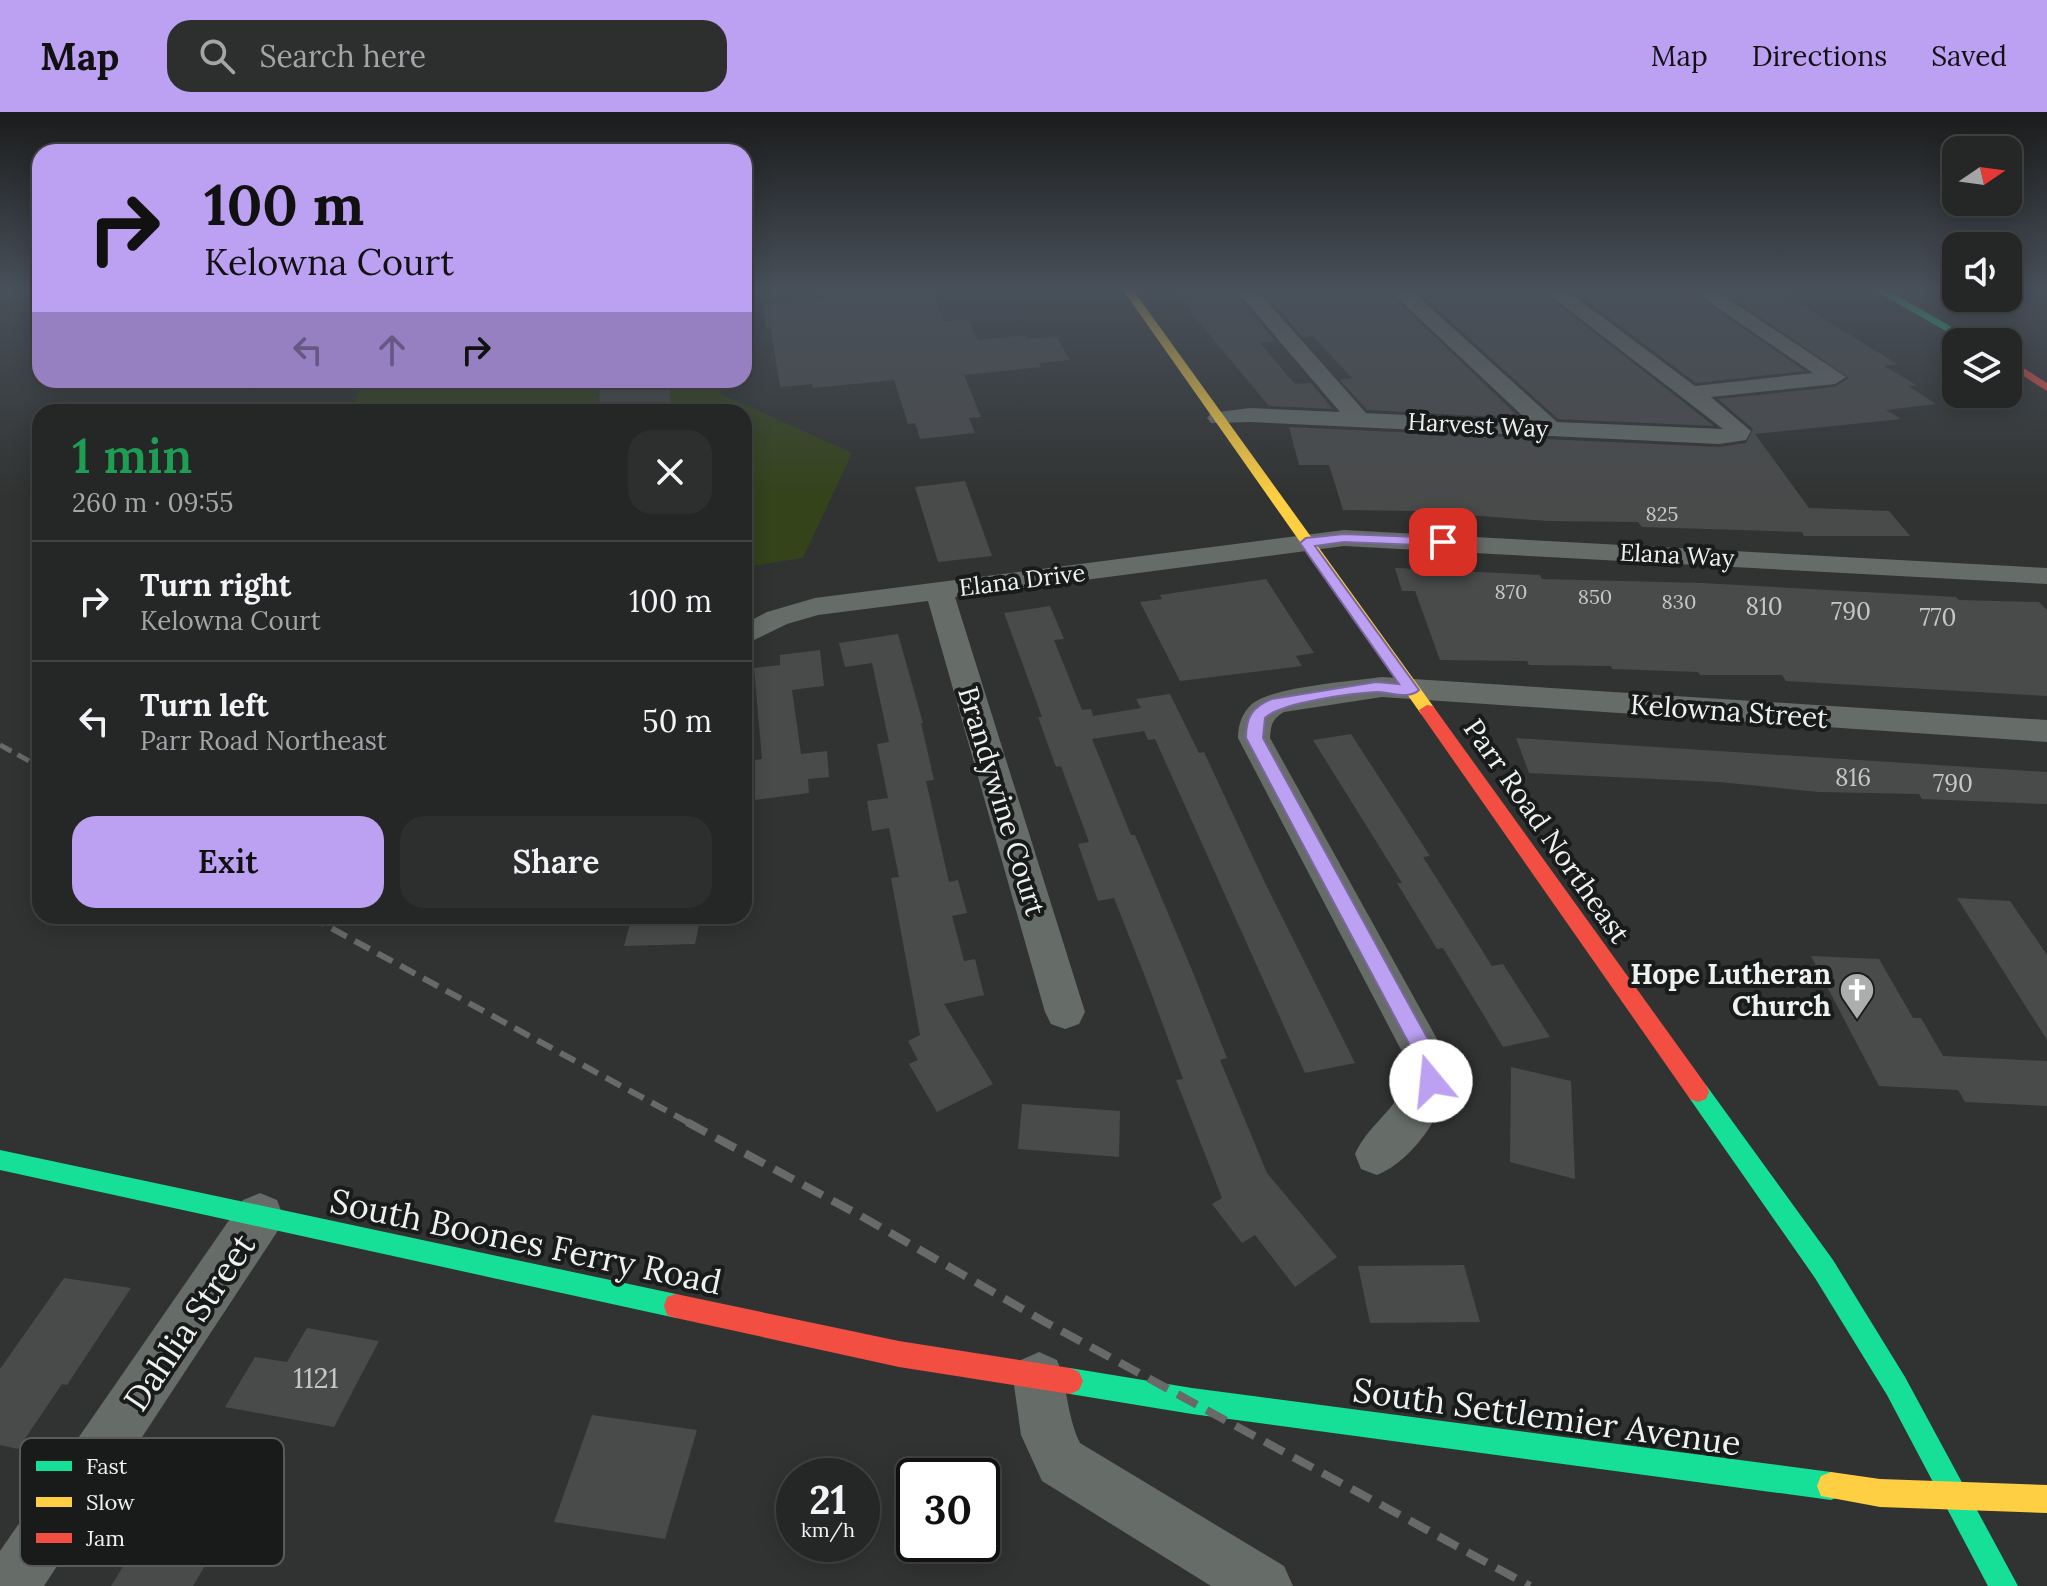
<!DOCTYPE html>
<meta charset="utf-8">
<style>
:root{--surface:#252626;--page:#2d2e2e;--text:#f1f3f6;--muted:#a3a5a7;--line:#424343;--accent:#bca0f2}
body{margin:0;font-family:Lora,serif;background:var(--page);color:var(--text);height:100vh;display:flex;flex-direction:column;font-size:30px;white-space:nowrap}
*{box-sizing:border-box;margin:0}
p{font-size:26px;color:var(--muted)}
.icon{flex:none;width:44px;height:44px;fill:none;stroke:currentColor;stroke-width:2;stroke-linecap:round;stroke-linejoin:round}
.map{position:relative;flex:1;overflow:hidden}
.sheet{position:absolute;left:32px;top:292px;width:720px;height:520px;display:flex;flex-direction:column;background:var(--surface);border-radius:24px;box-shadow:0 4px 20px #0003,0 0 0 2px var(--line)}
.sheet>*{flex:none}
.banner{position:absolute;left:32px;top:32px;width:720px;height:244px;border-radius:24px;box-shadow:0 4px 20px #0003,0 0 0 2px var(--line);background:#bca0f2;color:#111;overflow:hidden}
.needle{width:52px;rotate:77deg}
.buttons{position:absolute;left:1942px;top:24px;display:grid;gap:16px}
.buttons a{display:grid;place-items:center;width:80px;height:80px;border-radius:16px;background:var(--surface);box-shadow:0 4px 20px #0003,0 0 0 2px var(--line);font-size:40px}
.speed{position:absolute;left:776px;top:1346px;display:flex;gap:16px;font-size:40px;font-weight:700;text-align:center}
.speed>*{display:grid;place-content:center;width:104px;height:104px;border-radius:50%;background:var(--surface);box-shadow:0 4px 20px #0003,0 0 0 2px var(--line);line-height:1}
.speed small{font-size:20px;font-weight:400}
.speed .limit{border:4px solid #111;border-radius:12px;background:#fff;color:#111}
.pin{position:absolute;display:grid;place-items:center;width:68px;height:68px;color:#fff;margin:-34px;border-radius:16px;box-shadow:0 4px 12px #0006}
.me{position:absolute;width:88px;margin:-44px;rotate:343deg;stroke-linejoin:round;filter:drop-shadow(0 0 6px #0008)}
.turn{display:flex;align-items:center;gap:28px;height:168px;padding:0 40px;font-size:36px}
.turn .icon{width:104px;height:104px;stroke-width:2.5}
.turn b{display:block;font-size:56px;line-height:68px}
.lanes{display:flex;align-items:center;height:76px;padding:0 40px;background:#0003;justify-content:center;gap:40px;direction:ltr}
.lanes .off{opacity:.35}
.round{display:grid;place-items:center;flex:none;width:84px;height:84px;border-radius:24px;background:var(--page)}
.head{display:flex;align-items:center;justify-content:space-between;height:136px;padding:0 40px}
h1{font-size:48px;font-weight:600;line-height:60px;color:#1e9e55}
.button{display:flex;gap:16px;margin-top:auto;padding:16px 40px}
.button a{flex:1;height:92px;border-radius:24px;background:var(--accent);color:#111;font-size:32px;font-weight:600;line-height:92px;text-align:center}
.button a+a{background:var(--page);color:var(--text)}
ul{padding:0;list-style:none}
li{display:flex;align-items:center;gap:24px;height:120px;padding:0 40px;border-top:2px solid var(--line)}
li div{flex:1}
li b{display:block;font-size:30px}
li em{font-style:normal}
header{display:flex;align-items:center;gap:48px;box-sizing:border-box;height:112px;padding:0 40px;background:var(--accent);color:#111}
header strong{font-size:38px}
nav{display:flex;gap:44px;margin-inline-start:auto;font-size:28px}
.search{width:560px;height:72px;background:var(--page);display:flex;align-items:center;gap:20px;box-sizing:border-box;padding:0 28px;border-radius:24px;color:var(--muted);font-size:30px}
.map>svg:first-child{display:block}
</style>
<header>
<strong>Map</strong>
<div class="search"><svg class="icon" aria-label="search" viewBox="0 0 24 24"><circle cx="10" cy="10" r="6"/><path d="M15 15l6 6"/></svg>Search here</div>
<nav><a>Map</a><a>Directions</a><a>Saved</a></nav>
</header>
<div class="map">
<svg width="2047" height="1474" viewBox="0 0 2047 1474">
<rect width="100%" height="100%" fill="#313332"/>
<!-- green -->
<path fill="#34431a" d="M363,268H720L721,282L852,341L803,446L744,455V300H351Z"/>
<!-- building -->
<g fill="#494a4a">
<path d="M821,178H932L944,209L968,207L978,228L1026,223L1028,227L1056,224L1070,248L1039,251L1041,255L964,263L981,305L969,306L975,321L920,327L915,311L908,312L894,268L813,276L812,272L780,275L771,216H766L763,193L824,188Z"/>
<path d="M1177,178H1233L1275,229L1260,231L1295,272L1311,271L1333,297L1269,294L1188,197H1191Z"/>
<path d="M1261,178H1386L1520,306L1367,298L1340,268L1352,266L1313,224L1303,226Z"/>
<path d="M1416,178H1540L1714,314L1558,307Z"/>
<path d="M1572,178H1688L1805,259L1696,271Z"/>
<path d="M1721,178H1777L1897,252L1884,254L1916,273L1908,274L1936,292L1886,298L1901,307L1755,322L1809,396L1889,399L1910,424H1804L1802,420L1642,415L1638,410L1547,409L1414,399L1343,398L1329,353H1299L1289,315L1719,335L1746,331L1753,317L1718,287L1835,275L1849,266Z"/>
<path d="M600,268H669L671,300H599Z"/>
<path d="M965,369L992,444L938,450L915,375Z"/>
<path d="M1395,456L1540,463L1542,467L1702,471L1956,485L1959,488L2039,490L2047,498V584L1786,569L1782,563H1700L1698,560L1612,557L1611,554L1529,553L1527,549L1440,548L1415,479H1402Z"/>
<path d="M1266,467L1314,541L1296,544L1302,554L1180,569L1140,490L1162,487L1160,483Z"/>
<path d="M1050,494L1064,527L1054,528L1082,598L1091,597L1093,604L1141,596L1136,587L1170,582L1199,641L1204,640L1266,773L1355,951L1305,961L1155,627L1148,628L1144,619L1092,627L1131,723H1135L1192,858L1227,946L1220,948L1267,1061L1337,1145L1295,1175L1255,1123L1242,1131L1212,1092L1222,1086L1176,968L1183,967L1146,867L1114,786L1098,789L1078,732L1089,730L1061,654L1056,655L1038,605H1042L1004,501Z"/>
<path d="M898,522L923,611H921L934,668L926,669L949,770L958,768L967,801L952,804L964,849L975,847L984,883L944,892L993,972L937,1000L909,952L918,948L908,929L920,923L891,766L899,765L889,716L872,719L867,689L888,686L877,632L889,630L872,551L845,555L839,531Z"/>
<path d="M820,538L824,574L792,578L801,642L827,639L829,665L808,667L809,681L755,688V648L762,647L754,556L780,553V543Z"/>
<path d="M1351,622L1430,744L1423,745L1492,854L1503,852L1550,925L1503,935L1443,836L1437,837L1397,771H1402L1313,628Z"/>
<path d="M1516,626L2047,660V692L1922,687L1919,682L1819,680L1719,670L1529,661Z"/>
<path d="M1957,786L2010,789L2047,843V928Z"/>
<path d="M632,804H701L695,832L624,834Z"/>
<path d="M1811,844L1879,847L1913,906H1921L1943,944L2047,949V994L1965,990L1958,978L1879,974Z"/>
<path d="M1511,955L1571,969L1575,1067L1510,1050Z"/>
<path d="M1022,992L1120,999L1119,1045L1018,1037Z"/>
<path d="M1464,1153L1480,1210L1370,1211L1358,1154Z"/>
<path d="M64,1166L131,1176L67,1273L62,1272L18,1337L0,1333V1257Z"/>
<path d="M307,1216L379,1229L334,1315L225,1295L255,1245L287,1250Z"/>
<path d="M592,1303L697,1318L665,1427L554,1410Z"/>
<path d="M228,1356L281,1368L232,1453L209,1447L193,1474H111L177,1366L217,1375Z"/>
</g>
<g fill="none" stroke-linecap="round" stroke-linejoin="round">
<!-- street -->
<g fill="#666c68" fill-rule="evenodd">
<path d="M1236,178H1257L1366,301L1528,309L1389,178H1411L1557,310L1723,317L1543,178H1566L1695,274L1813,261L1691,178H1715L1846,265L1835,272L1711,285L1751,319L1746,328L1719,332L1250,310L1211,311L1207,306L1211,301L1250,296L1340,300Z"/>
<path d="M1344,418L2047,456V472L1344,434L955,485L1085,900L1079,912L1065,917L1051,912L1045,900L928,489L818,503L787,512L744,533V512L767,500L815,486Z"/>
<path d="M1382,565L2047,608V630L1382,585L1284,600C1272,607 1271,613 1270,626L1452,954C1450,994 1415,1048 1377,1063L1361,1057L1355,1042C1369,1010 1406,992 1410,955L1238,626C1238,613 1242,601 1252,592C1271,575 1354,569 1382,565Z"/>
<path d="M260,1081L277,1088L283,1104L277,1120L44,1474H0V1439L243,1088Z"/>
<path d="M1039,1240L1057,1248C1068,1275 1067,1305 1080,1331L1284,1454L1293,1474H1211L1042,1369L1021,1323L1013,1266L1021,1248Z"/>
</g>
<!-- fast -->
<g fill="#16e098" fill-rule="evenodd">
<path d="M1874,178H1887L1978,230H1965Z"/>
<path d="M1698,970L1706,973L1833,1148L1905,1265L2018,1474H1988L1887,1283L1815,1166L1690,987L1687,980L1690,973Z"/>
<path d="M0,1038L676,1182L685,1185L688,1194L685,1203L676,1206L0,1058Z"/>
<path d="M1070,1256L1192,1276L1831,1360L1841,1364L1845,1374L1841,1384L1831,1388L1192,1302L1070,1282L1061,1278L1057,1269L1061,1260Z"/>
</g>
<!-- slow -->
<g fill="#ffcf43" fill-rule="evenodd">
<path d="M1123,178H1133L1433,594L1435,598L1433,602H1421Z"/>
<path d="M1831,1360L1880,1367L2047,1373V1401L1880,1395L1821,1384L1817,1374L1821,1364Z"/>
</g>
<!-- jam -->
<g fill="#f24e42" fill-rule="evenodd">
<path d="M2008,246L2047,271V279L2008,254Z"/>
<path d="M1427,593L1433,594L1706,973L1709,980L1706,987L1698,990L1690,987L1421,602L1419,598Z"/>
<path d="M676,1182L899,1229L1070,1256L1079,1260L1083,1269L1079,1278L1070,1282L899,1255L676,1206L667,1203L664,1194L667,1185Z"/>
</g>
<!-- rail-far2 -->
<path stroke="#676a68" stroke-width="5" stroke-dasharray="13 7" stroke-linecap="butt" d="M0,633L40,655"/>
<!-- rail-far1 -->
<path stroke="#676a68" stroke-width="6" stroke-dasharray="17 9" stroke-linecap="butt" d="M309,804L691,1012"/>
<!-- rail -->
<path stroke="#676a68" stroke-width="8" stroke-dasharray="22 11" stroke-linecap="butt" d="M687,1010L861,1104L1045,1210L1530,1474"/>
</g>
<!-- sky -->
<linearGradient id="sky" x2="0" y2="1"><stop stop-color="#1b1c1c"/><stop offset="0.46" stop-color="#48505a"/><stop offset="1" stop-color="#48505a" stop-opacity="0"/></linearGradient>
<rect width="2047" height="385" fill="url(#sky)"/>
<!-- route -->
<path fill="#bca0f2" stroke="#7a689d" stroke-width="2" d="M1344,422L1443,426L1449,430L1443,434L1344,430L1315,434L1419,578C1409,588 1390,580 1376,580C1353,581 1279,591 1265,606L1263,626L1435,940C1440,952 1445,963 1439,976L1431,979L1424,976L1415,943L1246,626C1246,605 1252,595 1272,587L1376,570L1399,572L1300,431L1306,426Z"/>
<!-- icons -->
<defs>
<symbol id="church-pin" viewBox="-11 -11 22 30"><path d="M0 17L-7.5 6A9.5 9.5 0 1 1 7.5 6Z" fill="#acaeae" stroke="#191b1b"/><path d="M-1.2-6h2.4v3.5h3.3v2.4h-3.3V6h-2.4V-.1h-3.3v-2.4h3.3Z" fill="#fff"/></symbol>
</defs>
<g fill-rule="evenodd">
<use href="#church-pin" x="1837" y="858" width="40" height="54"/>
</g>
<g text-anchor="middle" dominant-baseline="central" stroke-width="8" stroke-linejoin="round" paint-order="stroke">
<!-- far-number labels -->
<g font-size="20" fill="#c5c7c7">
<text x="1662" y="401">825</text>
<text x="1511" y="479">870</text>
<text x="1595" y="484">850</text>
<text x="1679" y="489">830</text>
</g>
<!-- far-street labels -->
<g font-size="24" fill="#eef1f1" stroke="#191b1b">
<text transform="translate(1478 313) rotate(3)">Harvest Way</text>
<text transform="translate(1677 443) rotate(3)">Elana Way</text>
<text transform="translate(1022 468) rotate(-7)">Elana Drive</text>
</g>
<!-- number labels -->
<g font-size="24" fill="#c5c7c7">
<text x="1764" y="494">810</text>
<text x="1851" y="499">790</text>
<text x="1938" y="505">770</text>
<text x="1853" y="665">816</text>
<text x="1953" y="671">790</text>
</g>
<!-- street labels -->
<g font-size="28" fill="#eef1f1" stroke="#191b1b">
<text transform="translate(1729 599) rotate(4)">Kelowna Street</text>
<text transform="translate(1002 689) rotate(73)">Brandywine Court</text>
<text transform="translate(1547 719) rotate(55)">Parr Road Northeast</text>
</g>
<!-- poi labels -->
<g font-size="28" font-weight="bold" fill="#eef1f1" stroke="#191b1b" text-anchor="end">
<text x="1831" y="862">Hope Lutheran<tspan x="1831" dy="32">Church</tspan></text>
</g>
<!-- near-number labels -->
<g font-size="28" fill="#c5c7c7">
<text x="316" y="1266">1121</text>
</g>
<!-- near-street labels -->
<g font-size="34" fill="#eef1f1" stroke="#191b1b">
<text transform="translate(526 1129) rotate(12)">South Boones Ferry Road</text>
<text transform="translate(189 1210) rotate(-56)">Dahlia Street</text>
<text transform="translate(1547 1304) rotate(8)">South Settlemier Avenue</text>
</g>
</g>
<!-- legend -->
<rect x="20" y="1326" width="264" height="128" rx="12" fill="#191b1b" stroke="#595b5b" stroke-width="2"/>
<rect x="36" y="1349" width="36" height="10" fill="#16e098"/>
<rect x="36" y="1385" width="36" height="10" fill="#ffcf43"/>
<rect x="36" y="1421" width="36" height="10" fill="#f24e42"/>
<g font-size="22" fill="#eef1f1">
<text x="86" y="1362">Fast</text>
<text x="86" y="1398">Slow</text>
<text x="86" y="1434">Jam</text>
</g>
</svg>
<div class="buttons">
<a><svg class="needle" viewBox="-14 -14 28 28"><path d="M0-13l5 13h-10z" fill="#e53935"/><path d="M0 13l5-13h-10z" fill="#a3a5a7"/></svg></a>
<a><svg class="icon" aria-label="sound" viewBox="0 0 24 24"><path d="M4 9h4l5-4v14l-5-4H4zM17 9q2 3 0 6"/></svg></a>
<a><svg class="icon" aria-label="layers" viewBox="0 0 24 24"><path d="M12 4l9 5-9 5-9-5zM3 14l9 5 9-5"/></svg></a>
</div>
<div class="speed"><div>21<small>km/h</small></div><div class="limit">30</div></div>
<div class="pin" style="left:1443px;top:430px;background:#d93025"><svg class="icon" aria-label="arrive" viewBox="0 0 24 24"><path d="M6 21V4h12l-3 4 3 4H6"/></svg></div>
<svg class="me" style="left:1431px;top:969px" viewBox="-20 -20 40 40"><circle r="19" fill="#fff"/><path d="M0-13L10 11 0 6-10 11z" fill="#bca0f2"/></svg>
<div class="banner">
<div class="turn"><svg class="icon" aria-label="right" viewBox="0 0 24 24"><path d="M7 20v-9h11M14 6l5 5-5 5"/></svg><div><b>100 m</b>Kelowna Court</div></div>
<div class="lanes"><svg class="icon off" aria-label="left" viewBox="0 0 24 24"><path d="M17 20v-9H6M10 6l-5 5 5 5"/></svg><svg class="icon off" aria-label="ahead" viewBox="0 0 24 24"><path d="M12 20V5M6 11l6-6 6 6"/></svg><svg class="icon" aria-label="right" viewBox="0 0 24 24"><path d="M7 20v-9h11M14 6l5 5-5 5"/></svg></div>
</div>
<section class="sheet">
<div class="head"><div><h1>1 min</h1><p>260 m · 09:55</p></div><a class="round"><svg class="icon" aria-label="close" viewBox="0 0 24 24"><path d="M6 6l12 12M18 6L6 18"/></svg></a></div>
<ul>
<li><svg class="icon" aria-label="right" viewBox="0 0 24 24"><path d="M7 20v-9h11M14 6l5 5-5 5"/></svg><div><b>Turn right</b><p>Kelowna Court</p></div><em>100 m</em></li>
<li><svg class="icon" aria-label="left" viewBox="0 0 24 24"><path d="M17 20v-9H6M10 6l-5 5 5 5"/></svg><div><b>Turn left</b><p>Parr Road Northeast</p></div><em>50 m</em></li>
</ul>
<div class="button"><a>Exit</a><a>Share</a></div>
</section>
</div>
